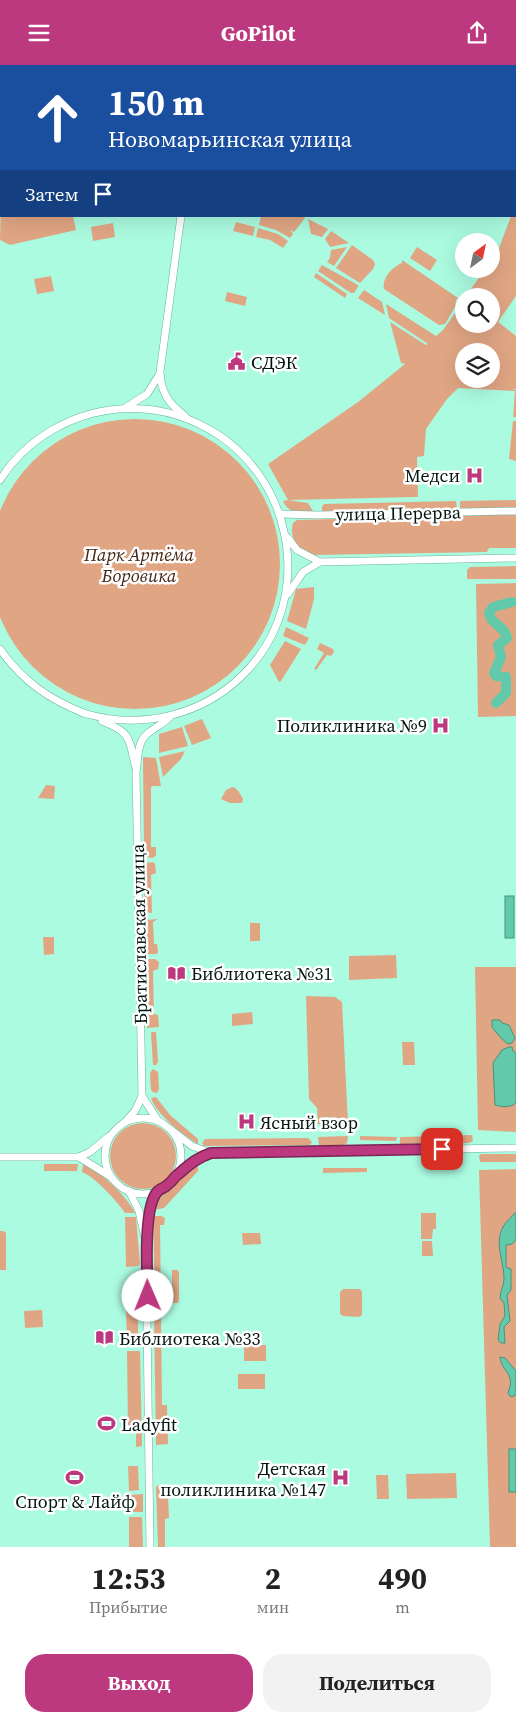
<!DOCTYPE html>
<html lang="ru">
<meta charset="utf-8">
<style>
:root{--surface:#fff;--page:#f2f2f2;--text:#222;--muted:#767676;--accent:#bd397f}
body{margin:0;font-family:"Source Serif 4",serif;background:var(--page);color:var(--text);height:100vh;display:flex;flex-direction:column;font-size:19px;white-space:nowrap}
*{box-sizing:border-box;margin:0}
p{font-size:16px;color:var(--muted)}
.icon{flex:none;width:28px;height:28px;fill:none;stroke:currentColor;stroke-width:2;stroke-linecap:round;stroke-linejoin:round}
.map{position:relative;height:1482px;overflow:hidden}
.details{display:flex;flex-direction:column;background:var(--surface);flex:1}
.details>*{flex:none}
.hud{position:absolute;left:0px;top:0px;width:516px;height:152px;box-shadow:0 5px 20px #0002;background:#1a4fa0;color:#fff;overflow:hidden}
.needle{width:32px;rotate:33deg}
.fabs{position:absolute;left:455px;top:168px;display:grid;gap:10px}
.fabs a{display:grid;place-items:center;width:45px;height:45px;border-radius:50%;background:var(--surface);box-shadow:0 5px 20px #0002;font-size:25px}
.pin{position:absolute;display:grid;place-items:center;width:42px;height:42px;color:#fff;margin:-21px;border-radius:10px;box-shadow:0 2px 8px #0006}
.me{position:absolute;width:55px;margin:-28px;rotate:359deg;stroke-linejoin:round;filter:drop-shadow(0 0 4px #0008)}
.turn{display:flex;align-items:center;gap:18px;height:105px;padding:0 25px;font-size:22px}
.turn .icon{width:65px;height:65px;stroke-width:2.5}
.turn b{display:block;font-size:35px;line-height:42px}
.then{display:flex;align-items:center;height:48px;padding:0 25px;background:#0003;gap:10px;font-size:19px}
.eta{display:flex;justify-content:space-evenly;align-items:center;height:85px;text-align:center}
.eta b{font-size:30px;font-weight:700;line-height:35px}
.cta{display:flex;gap:10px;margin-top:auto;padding:10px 25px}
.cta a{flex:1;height:58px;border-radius:20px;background:var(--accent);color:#fff;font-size:20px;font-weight:700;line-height:58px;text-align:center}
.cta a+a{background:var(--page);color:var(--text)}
header{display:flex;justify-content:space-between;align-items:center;height:65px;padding:0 25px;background:var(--accent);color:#fff;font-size:22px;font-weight:700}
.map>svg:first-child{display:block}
</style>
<header><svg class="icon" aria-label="menu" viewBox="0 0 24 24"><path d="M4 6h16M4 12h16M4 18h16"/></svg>GoPilot<svg class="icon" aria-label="share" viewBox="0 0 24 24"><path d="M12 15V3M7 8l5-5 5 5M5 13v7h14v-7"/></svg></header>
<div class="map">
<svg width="516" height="1482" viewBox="0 0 516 1482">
<rect width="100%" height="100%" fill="#abfbe1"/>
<!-- green -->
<g fill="#e0a684" fill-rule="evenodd">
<path d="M1,137V151H73L76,165L10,180L0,175Z"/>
<path d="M516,138V231L498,257L516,271V324H512L516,325V352H513L515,326L458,323L447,334L426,364L424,391L417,392L418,432L288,435L308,438L313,446C300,447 289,450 283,436L288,435L268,399L358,337L405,299L401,298L390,257L426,280L428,279L389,253L386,239L436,271L443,265L464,235V259H491V231H466L485,204H491V194L499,183L511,151H515ZM464,286H491V314H464Z"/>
<path d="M261,151H303L305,153L294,167L290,165L293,169L290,173L276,165L259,160Z"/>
<path d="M308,154L328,164L322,172L311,169Z"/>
<path d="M236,157L255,162L253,171L233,166Z"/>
<path d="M113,158L115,172L93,176L91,162Z"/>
<path d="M258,163L278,169L288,176L283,183L270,175L256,172Z"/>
<path d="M331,166L349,178L330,182L325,174Z"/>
<path d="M352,180L373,195L375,199L373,204L360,218L336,203Z"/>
<path d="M347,182L334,201L327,197L330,193L331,185Z"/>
<path d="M417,182L437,195L430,206L410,193Z"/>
<path d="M402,195L458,233L456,235L455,242L445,259L439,260L384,224C382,213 392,202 402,198Z"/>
<path d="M322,200L358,220V222L354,228H351L318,206Z"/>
<path d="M316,208L347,229L345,233L314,212Z"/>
<path d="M51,211L54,226L37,229L34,214Z"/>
<path d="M364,225L382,237L385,250L358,233Z"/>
<path d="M227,227L247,232L245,241L225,236Z"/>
<circle cx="135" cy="499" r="145"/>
<path d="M513,356H516V396L509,394Z"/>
<path d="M516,435V443L460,444V436Z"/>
<path d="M456,436L457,444L322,447V442L324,439Z"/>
<path d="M516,449V483H489L487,487L315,490C301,487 288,474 293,458L297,455Z"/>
<path d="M516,501V514H467V505L470,502Z"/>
<path d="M516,518V651L478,652L476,519Z"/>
<path d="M314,522V534L306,564L287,556L296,524Z"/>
<path d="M286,562L309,573L305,580L283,571Z"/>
<path d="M285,576L301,584L281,616L279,617L270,600Z"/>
<path d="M320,578L333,584L334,587L331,591L327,590L316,605L314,604L324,588L317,584Z"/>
<path d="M202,654L211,673L192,680L184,661Z"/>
<path d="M182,662L188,681L159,688V669Z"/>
<path d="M185,686L181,694L163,712L159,692Z"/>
<path d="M143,692L156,693L161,721H152L151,723V782H156V790L153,793L145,792L144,789Z"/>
<path d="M46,720L55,721L54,734L38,733Z"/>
<path d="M232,722C238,723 240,729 243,734L242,738H230L221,734L226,725Z"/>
<path d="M153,797L155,799L156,808L151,810L152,848L145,847L143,801L146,798Z"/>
<path d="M158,854L153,857L154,879H157L158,887L157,889H147L145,855Z"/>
<rect x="250" y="858" width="10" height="18"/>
<path d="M43,872H54V889L44,890Z"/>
<path d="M396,890L397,913L349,915V891Z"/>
<path d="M147,894H155L159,897L158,904L153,906L154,949L158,950L159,962L147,963Z"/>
<path d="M475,902H516V1067L478,1065Z"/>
<path d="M306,931L335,932L342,937L348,1058L340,1059V1053L325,1052V1059H318L317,1043L309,1034Z"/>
<path d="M252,947L253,959L232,961V949Z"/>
<path d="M152,967H156L158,997L156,1000H153L151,968Z"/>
<path d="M402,977H414L415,1000H403Z"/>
<path d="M153,1004L158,1007L159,1024L157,1028L153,1027L151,1025L150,1008Z"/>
<path d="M156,1032L170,1050L198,1074V1079C183,1070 156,1049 151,1033Z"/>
<circle cx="143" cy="1091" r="33"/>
<path d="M472,1070L473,1076L469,1078L400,1079V1072Z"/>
<path d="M348,1071L347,1078L344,1080H319L318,1072Z"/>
<path d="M360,1071L397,1072L396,1076L360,1075Z"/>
<path d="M308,1073L312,1077L310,1080L204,1081L202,1078L205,1074Z"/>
<path d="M481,1089H516V1097H480L479,1091Z"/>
<path d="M198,1096V1106L164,1143L154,1145C161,1127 183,1108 198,1096Z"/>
<path d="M44,1099H78L77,1106H44Z"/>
<path d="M83,1099C100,1106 127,1131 135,1148H125C117,1136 95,1112 82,1107Z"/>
<path d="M323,1103H367V1107L323,1108Z"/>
<path d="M516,1104V1482H490L479,1105Z"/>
<path d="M421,1148H436V1164H433L432,1174H421Z"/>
<path d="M153,1151H161L165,1153L164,1160H160L161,1232H166L165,1235L155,1234Z"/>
<path d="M125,1152H136L140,1199L138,1201L126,1202Z"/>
<path d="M0,1166H3L6,1168V1205H0Z"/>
<path d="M242,1168H260L261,1179L243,1180Z"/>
<path d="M422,1176H432L433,1191H422Z"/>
<path d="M172,1205H177L179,1207V1236L178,1238H172Z"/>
<path d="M343,1224H360L362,1227V1250L359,1252L343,1251L340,1249V1227Z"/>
<path d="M126,1242H138V1272L135,1273V1282H127Z"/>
<path d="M157,1243L165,1244L166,1247L161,1248L162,1340H167L168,1379L156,1380L154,1246Z"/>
<path d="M42,1245L43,1262L25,1263L24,1246Z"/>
<rect x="244" y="1280" width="22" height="16"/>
<path d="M127,1286H140L142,1381L136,1382V1368H128Z"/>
<rect x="238" y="1309" width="27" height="15"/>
<path d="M128,1401H138L139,1425L129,1426Z"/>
<path d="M456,1408L457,1433L407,1434L406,1409Z"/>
<path d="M376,1410H388L389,1434H377Z"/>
<path d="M158,1420L162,1421L163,1430H168L169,1453L165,1454V1482H158L156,1422Z"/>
<path d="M143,1429V1447H130L129,1430Z"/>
<path d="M129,1452H142L143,1482H129Z"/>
</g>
<!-- water -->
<g fill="#63c9ab" stroke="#45937c">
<rect x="505" y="831" width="9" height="42"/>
<path d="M492,955H500L502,958L509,960L515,973L512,978L508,979L501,973L492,962Z"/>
<path d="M509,982H512L513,986L516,988V1038C510,1043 502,1042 495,1040L493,998L502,985Z"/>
<path d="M516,1147V1175L512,1179L506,1180V1202L511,1204V1225L507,1230L510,1256L504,1262L505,1278H501L498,1275L500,1259L505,1251L504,1238L500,1233C500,1226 504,1221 504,1214C504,1196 494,1179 503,1162C505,1157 512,1152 516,1147Z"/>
<path d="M500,1292L505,1293L516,1306V1330L511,1332L508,1328C516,1308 502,1308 500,1292Z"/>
<rect x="509" y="1384" width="7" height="43"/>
</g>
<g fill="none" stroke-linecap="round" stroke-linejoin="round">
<!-- river -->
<path stroke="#63c9ab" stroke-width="10" d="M496,638L506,628V612L496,611L494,608L501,592L498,580L507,573C505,561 491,560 489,548L493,542L512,537"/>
<defs>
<g id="secondary">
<path d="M157,0L163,1"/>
<path d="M19,1L32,0"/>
<path d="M200,1V0"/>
<path d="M0,3H1"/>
<path d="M515,111H516"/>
<path d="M181,151L160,307C161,328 169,339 185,351"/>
<path d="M125,343L147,329L159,310"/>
<path d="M0,415C26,374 71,348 119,344C155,341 190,351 220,371C249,391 271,421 281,455C317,579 205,684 83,648"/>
<path d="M279,449L317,450L516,446"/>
<path d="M287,472L297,485L320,497L516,493"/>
<path d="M288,529L303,507L320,497"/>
<path d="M0,584C22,616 50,635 86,649"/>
<path d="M102,656C130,667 129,672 135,700"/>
<circle cx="143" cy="1091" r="38"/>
<path d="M126,1056L135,1046L142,1031"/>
<path d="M158,1056L142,1031L136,707C138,695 137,677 147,669C154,663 163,659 170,652"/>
<path d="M170,1064L192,1081L211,1088L516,1083"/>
<path d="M0,1092H79L90,1087L108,1072"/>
<path d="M79,1092L111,1112"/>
<path d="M177,1111L196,1094L211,1088"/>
<path d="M129,1126L139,1146L145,1173"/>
<path d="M150,1482L146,1181L150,1149L158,1126"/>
</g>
</defs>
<!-- secondary casing -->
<use href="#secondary" stroke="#65b49c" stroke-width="8"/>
<!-- secondary -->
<use href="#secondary" stroke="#fff" stroke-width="7"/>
</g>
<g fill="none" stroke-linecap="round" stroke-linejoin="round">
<defs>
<path id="route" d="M148,1231C147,1210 143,1140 158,1126C160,1124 163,1123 165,1122C169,1119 173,1115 176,1111C188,1101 196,1093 211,1088L442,1084"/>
</defs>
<!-- route casing -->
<use href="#route" stroke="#7b2553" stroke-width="12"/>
<!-- route -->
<use href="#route" stroke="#bd397f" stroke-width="9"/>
</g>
<!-- icons -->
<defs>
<symbol id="civic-bare" viewBox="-9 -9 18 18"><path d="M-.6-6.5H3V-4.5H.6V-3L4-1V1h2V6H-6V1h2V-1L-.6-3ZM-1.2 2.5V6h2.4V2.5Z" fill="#bd397f" stroke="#fff" stroke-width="2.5" paint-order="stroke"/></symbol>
<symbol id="hospital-bare" viewBox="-9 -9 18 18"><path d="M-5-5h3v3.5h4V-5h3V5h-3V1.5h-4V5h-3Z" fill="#bd397f" stroke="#fff" stroke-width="2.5" paint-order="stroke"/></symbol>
<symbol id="library-bare" viewBox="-9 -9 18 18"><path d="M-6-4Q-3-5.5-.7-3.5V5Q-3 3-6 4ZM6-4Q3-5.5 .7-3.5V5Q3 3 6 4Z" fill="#bd397f" stroke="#fff" stroke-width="2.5" paint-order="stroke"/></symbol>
<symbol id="stadium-bare" viewBox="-9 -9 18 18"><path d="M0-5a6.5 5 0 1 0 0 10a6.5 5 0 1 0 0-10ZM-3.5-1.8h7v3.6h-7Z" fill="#bd397f" stroke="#fff" stroke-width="2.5" paint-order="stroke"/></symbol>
</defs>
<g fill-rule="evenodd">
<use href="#civic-bare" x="224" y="284" width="25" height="25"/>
<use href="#hospital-bare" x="462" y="398" width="25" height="25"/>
<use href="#hospital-bare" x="428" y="648" width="25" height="25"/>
<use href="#library-bare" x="164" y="896" width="25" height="25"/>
<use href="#hospital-bare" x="234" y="1044" width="25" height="25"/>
<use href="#library-bare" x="92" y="1260" width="25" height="25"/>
<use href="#stadium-bare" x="94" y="1346" width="25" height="25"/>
<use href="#stadium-bare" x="62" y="1400" width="25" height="25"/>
<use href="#hospital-bare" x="328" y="1400" width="25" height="25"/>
</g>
<g text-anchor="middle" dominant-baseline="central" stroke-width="5" stroke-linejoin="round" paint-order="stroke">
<!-- poi labels -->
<g font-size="18" fill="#00150e" stroke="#fff" text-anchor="start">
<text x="251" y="297">СДЭК</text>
<text x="460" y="410" text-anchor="end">Медси</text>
<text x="427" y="660" text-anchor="end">Поликлиника №9</text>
<text x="191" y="908">Библиотека №31</text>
<text x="260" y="1057">Ясный взор</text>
<text x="119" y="1273">Библиотека №33</text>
<text x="121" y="1359">Ladyfit</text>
<text x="326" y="1403" text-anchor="end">Детская<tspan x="326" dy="21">поликлиника №147</tspan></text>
<text x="75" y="1436" text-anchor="middle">Спорт &amp; Лайф</text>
</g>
<!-- street labels -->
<g font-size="18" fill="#00150e" stroke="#fff">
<text transform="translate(398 448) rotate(-1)">улица Перерва</text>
<text transform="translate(139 869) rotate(-91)">Братиславская улица</text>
</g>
<!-- park labels -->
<g font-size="18" font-style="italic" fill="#432512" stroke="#fff">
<text x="139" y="489">Парк Артёма<tspan x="139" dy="21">Боровика</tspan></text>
</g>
</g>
</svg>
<div class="fabs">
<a><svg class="needle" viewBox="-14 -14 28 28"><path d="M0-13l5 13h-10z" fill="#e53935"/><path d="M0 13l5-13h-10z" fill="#767676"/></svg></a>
<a><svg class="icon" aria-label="search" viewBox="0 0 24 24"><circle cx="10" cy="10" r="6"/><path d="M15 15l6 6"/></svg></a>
<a><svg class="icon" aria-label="layers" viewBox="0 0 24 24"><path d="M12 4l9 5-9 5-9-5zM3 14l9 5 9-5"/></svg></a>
</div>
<div class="pin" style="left:442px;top:1084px;background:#d93025"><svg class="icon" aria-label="arrive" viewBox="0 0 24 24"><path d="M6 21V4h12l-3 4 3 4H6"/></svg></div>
<svg class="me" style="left:148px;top:1231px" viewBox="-20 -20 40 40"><circle r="19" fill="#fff"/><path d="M0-13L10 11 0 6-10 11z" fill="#bd397f"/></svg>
<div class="hud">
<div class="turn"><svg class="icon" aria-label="ahead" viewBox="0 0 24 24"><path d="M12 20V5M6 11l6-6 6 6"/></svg><div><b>150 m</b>Новомарьинская улица</div></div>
<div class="then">Затем<svg class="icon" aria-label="arrive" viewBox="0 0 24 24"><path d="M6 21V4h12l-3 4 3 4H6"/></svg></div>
</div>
</div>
<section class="details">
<div class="eta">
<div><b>12:53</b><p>Прибытие</p></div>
<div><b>2</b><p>мин</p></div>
<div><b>490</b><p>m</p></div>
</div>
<div class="cta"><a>Выход</a><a>Поделиться</a></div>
</section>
